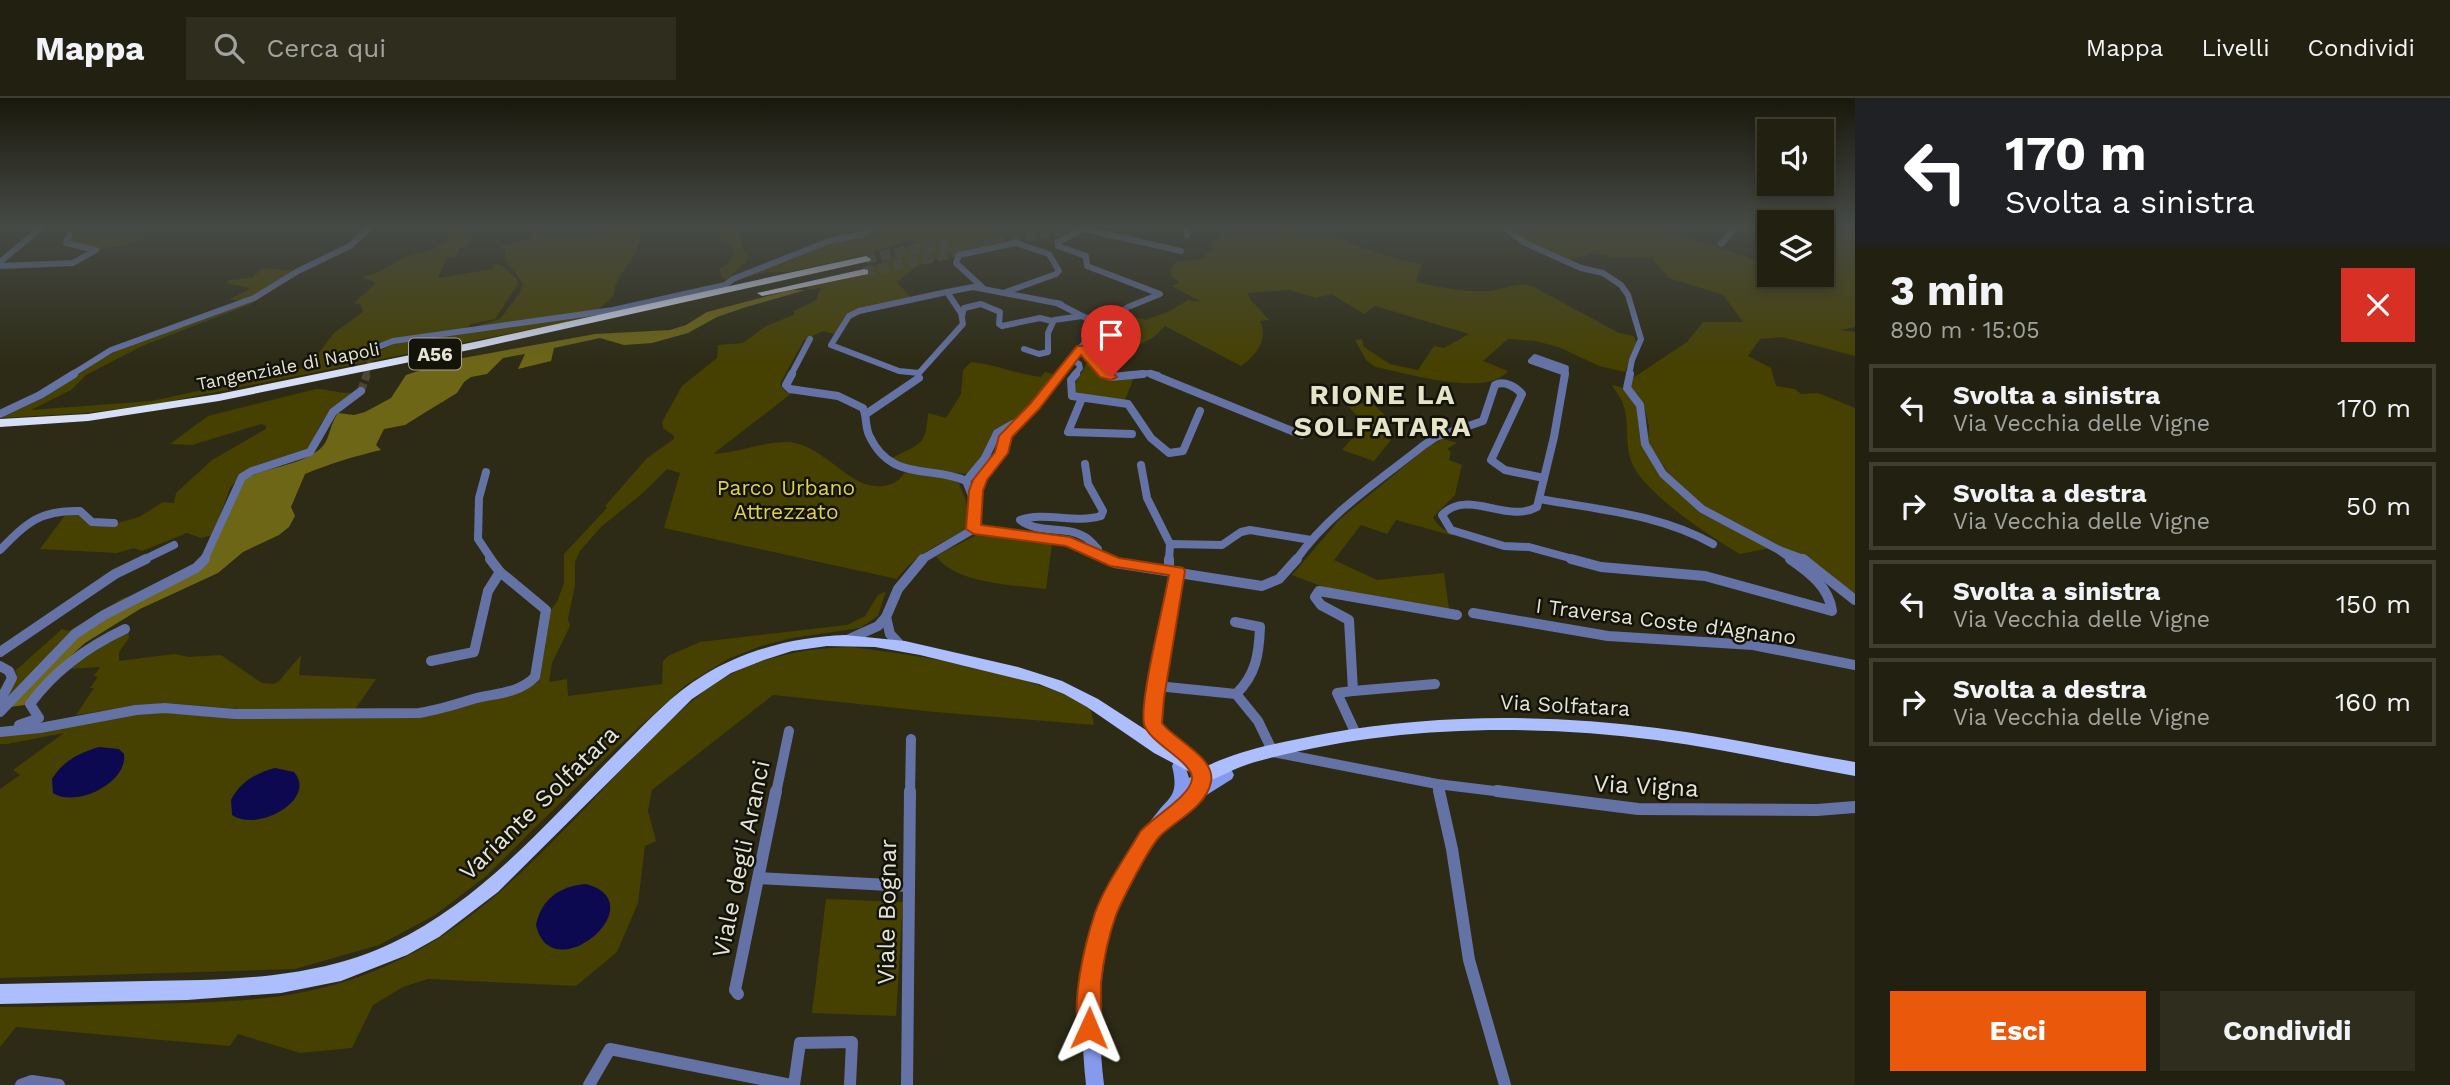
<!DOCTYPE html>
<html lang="it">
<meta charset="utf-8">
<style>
:root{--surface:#222010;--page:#2e2d1e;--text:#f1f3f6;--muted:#a2a39f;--line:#3f3e30;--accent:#ea580c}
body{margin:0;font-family:"Work Sans",sans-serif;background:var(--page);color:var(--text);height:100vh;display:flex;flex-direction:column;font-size:26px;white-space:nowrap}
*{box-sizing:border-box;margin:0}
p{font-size:23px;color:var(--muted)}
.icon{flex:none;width:38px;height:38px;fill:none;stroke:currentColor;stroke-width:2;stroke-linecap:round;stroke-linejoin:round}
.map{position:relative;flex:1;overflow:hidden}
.sheet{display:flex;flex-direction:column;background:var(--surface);width:595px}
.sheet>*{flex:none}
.hud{background:#202124;color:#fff;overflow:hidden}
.fabs{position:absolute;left:1757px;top:21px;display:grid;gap:14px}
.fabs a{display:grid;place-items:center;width:77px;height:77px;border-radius:0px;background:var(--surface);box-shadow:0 4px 10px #0003,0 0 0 2px var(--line);font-size:35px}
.pin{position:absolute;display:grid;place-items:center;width:60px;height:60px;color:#fff;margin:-72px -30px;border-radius:50% 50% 50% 0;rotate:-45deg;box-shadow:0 0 7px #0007}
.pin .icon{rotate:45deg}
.me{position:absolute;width:77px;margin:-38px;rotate:1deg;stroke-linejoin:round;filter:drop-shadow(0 0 5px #0008)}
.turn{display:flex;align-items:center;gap:24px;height:147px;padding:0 35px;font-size:32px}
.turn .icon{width:91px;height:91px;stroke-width:2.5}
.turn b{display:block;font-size:49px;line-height:60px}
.round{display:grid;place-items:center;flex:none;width:74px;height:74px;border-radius:0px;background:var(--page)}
.summary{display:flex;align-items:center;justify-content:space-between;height:119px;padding:0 35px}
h1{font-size:42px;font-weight:700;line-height:52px}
.cta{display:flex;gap:14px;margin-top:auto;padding:14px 35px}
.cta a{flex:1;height:80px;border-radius:0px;background:var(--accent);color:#fff;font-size:28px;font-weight:700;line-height:80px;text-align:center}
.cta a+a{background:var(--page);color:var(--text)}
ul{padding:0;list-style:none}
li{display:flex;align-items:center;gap:21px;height:88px;margin:0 14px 10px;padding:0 21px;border:4px solid var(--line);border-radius:0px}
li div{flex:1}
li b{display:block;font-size:26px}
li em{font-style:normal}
header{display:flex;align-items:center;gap:42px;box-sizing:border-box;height:98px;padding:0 35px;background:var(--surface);border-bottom:2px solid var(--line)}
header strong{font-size:33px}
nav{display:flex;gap:38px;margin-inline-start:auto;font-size:24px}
.search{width:490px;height:63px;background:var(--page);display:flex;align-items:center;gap:18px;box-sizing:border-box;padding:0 24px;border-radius:0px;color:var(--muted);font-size:26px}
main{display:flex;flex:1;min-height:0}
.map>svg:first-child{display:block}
</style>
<header>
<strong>Mappa</strong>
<div class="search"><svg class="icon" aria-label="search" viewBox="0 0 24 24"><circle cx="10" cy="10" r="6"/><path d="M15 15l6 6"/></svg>Cerca qui</div>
<nav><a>Mappa</a><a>Livelli</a><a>Condividi</a></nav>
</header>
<main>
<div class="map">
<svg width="1855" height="987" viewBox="0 0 1855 987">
<rect width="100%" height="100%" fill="#2d2b15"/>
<!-- green -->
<g fill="#464100">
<path d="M149,129H163L167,133L124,147L100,151L70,145L68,141L77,133L101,139L130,133L149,138L144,132Z"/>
<path d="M400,129H472V136L467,149L461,150L455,159L447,160L438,180L493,171V166L502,168L517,181L518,186L495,221L471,226L466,231C443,235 383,236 370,254L382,252L394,245L622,213L151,307L85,315L1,320L43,300L103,260L132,245L252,203L288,182L251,206L142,248L86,277L71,292L31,312L152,303L308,269L334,235L363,214L361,207L354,205L376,185L362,179C377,176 389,168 403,160C418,153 436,156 448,140L447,134L443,133L402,132Z"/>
<path d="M606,129H642C643,159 614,174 614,198L596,213L473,229L500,221L519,196L523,185L506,164L505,151L500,149L530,141L531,138L525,134L537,132L567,138L603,133Z"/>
<path d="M716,129H740L742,151L749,158L746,164L727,181L723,180L719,171L727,167L735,154L730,146L721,145Z"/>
<path d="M877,129H1001L991,137H996L1005,142L949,157L945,154L937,157L940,160L916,169L897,184L911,200C874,207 859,203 834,236L823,233L804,242L780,286L786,294L792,295L713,356C737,355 766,343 789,344C819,347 842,378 865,386C882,391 898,388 906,372L925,378L957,380L966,403L970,429C941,446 917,454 897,481L664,430L680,375L667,371L644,394L601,429L580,453L575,464V487L568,521L570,528L552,565L549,584L567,581L568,598L662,586L663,563L668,558L700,544L847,527L865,518L878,497L886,493L878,518L860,530L792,540L761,548L728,561L686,587L614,652L485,779L435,817L379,847L295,871L0,880V691L20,677L13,672L64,635L7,646H0V636L111,617L162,613L422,618L528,590L540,583L537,581L545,551L549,514L557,504L564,485V456L607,410L605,408L647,360L674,341V338L663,330L662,324L682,288L717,260L718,247L743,245L766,228L794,217V213L816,202L821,190L806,192L807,188L868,175L869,171L917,144L910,142L861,158L788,174H769L742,180L796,160L831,143L867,136Z"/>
<path d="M1221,129C1239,129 1255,137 1273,135L1270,129H1287L1314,138L1323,132C1354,147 1387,161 1422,166L1416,184C1438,189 1467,195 1489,193C1505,191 1516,184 1532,188L1619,235L1634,238L1637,245L1625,274L1599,268L1561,250L1536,243L1508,241L1483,263L1508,273C1486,300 1407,275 1375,269L1366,262L1355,242L1362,241L1364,249L1390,266L1418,272L1434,248L1444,250L1469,236L1375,208L1364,216L1331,196L1316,200L1289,192L1248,195L1250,201L1269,222L1260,223C1268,243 1257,256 1241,268L1165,228L1154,239L1103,267L1102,271L1085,254L1098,232L1123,216L1146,222L1170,213L1188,202L1202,204L1172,188L1179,185L1171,177L1170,172L1176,164L1201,161L1212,152L1213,142L1219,143L1221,132L1216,131Z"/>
<path d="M1505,129H1655L1769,166V177H1822V129H1855V229L1840,232L1855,234V258L1782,239L1760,241L1748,258L1771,270L1776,288L1795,291L1801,296L1818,295L1855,310V498L1820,468L1713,415L1674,384L1648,345L1649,328L1644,308L1630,293L1633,280L1687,244L1703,224H1743L1723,197L1669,180L1652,160L1613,159L1591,155L1568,163L1528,145Z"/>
<path d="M263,170L297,173L244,202H229L251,190L226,185L229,182L251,180Z"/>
<path d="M1088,261L1101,276L1135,277L1124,304L1073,297C1075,278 1084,276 1088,261Z"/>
<path d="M971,264C995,266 1015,276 1041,279L1045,274L1053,276L1016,323L996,330L990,339L987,352L968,376L912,371L892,360C919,345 926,350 928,315L946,320L961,296L963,272Z"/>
<path d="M1612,287L1623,290L1637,308L1642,345L1701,415L1770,450L1740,456C1712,440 1644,395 1632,365C1624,346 1630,324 1623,306C1621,299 1615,293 1612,287Z"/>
<path d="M316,291C331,291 341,297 356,294C342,303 331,310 322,324C316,333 314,346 305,353L240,378L230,390L213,437L201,440L187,435L142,453L134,450L117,455L40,451L68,413H73L85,422L117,425L139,419L163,404L174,405L176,395L212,362L266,331V328L261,326L192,347L170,346L208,318Z"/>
<path d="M1371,304L1390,322L1385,340L1391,342L1374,363L1342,352L1362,329L1358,319L1348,308Z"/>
<path d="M1443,341L1457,345L1447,351L1451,354L1449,362L1462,367L1455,397L1433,419L1439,428L1454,438L1396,422L1387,436L1361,427L1334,462L1377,482L1444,475L1449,511L1326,490L1292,477L1340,421L1429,348Z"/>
<path d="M980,435L1052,446L1046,491C1015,487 955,486 936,458Z"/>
<path d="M141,495L0,612V606L17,576L15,573L62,531L69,533L123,500Z"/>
<path d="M128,532L129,540L119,554V563L174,556L189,559L221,557L262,585L274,586L279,583L301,557L299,577L376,581L354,613L250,612L169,605L140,607L76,617L94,590H90L98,579L94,578L100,569L68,571Z"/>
<path d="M851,549C932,559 1016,572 1090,608L1094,627L935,614L773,597L652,692L648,713L656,743L645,748L638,805L617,854L576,888L428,881L403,889L373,907L352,950L300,955L238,936L230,948L16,929L0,949V909C49,909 99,907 148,906C242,904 315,903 401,861C493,817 566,728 636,657C665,628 696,594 733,575C770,557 810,550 851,549Z"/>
<path d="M826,801L903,804L896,918L812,915Z"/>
</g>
<!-- forest -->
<path fill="#6d6616" d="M790,192H806L746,209L717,219L688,235L652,245L624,247L600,240L554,250L551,263L518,271L525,256L503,260L487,276L471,279L464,284L457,295L421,317L405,327L384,331L376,347L381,352C355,358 329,366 305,376L291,409L295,418L289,429L279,437L243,454L218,475L140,511L85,545L48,579L25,607L10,609L78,538L100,523L199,473L245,381C268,368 303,368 322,349C330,341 330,325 338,315L354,317L365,314L391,300L406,277L452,262L595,236L670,232L686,227L707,214Z"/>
<!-- water -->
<g fill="#0d0950">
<path d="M99,649L119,651L124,656C128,685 76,710 53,695L52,681C63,663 79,655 99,649Z"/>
<path d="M275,670L294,674C318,701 258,735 232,717L231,702C240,684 256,675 275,670Z"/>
<path d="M586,786C657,805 551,894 536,827C541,801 560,788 586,786Z"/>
</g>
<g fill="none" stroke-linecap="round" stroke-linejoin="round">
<!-- street-tunnel-far1 -->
<path stroke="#494732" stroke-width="6" stroke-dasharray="6 2.5" stroke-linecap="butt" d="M366,277L374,254"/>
<!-- street-tunnel -->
<path stroke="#494732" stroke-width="8" stroke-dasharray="8 3.5" stroke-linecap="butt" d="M361,293L367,276"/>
<!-- highway-tunnel -->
<g stroke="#494732" stroke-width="10" stroke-dasharray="10 5" stroke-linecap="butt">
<path d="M866,161L949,145"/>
<path d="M864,174L1075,129"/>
</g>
<!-- street-far3 -->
<g stroke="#6572a5" stroke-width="6">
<path d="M1187,129V137"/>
<path d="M1504,129L1525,145L1581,170L1603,175L1621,187L1628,197L1641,241L1632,262L1629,277"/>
<path d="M1758,129L1769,133"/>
<path d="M1084,131L1181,153"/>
<path d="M1721,146L1736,129"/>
<path d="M0,164L42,129"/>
<path d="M0,168L73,165L96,152L66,145L70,136"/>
<path d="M982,189L956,165L959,157L1016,145L1049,156L1059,173L1056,176L1006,194"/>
<path d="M947,194L961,215L963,226L919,275L899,273L831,247L849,218L859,213Z"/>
<path d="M947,194L973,189L1061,206"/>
<path d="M1057,205L1086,220L1119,214"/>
<path d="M962,218L964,210L981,206L1000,214L999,226L1002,228L1040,220L1052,223"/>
<path d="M1081,250L1107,277"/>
<path d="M1024,251L1039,256L1048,254V235L1054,222L1082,218"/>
<path d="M374,254L378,249L393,243L613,212L725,187L733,181L829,143L863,136L873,129"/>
<path d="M1071,261L1079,266L1080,270L1074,277"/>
<path d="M71,277L111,252L254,200L298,173L350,148L370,129"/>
<path d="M791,277L810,241"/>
<path d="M1059,277L1096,230L1128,209L1160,196L1087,168L1086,158L1058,148V144L1087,129"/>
<path d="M1127,277L1149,275L1158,277"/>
<path d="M1565,277L1566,270L1535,259L1531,263L1565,275"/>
</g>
<!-- street-far2 -->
<g stroke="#6572a5" stroke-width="8">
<path d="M792,276L786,287L790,291L838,298L863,310C867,319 865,328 869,337C891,385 932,367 966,383"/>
<path d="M1076,276L1071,282L1072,298L1128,306L1151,340L1169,355L1183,353L1200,313"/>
<path d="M1104,276L1111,279L1143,276"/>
<path d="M1151,276L1302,337"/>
<path d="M1565,276L1554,339L1537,409C1507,426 1467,390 1442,417L1451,432L1504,448L1529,449L1577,462"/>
<path d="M1630,276L1627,290L1640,307L1645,346L1663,376L1702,411L1779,452L1806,462"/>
<path d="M1082,300L1068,334L1132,336"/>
<path d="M0,316L40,297L74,276"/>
<path d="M866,316L919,280"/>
<path d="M1085,366L1088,386L1103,413L1101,418C1075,426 1045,413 1020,422C1037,436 1066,427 1085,439C1090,442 1094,447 1098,451L1096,456"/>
<path d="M1141,367L1147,400L1170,446"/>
<path d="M486,374L479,400L478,441L492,462"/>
<path d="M1540,401C1600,412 1659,416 1713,446"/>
<path d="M975,405L966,383L985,360L997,335L1013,326"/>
<path d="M974,431L976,393L980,382L1001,355L1006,338L1035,309L1061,276"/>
<path d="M0,452C27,425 39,412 80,413L92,424L114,425"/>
<path d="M1779,452L1793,462"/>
<path d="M143,462L174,447"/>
<path d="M204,462L242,379L252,373L310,354L333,314L361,293"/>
<path d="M921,462L974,431L1070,443L1110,462"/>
<path d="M1169,462L1170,446L1222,447L1241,434L1250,432L1311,442"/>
<path d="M1296,462C1330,414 1379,383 1424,347L1436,339L1483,323L1495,287C1504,282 1516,289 1522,296L1491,362L1505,372L1544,380"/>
</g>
<!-- street-far1 -->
<g stroke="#6572a5" stroke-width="10">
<path d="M1106,461L1115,465L1262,488L1279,481L1297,461"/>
<path d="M1571,461L1601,469L1705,478L1832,513C1829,489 1809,474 1790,461"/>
<path d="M1803,461L1855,502"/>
<path d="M1169,472V461"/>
<path d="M1178,473C1172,504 1146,601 1154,627C1159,644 1183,648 1191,665"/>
<path d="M1473,515L1608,538L1753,547L1855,567"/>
<path d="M886,519L890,536L901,548"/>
<path d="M1235,524L1260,529C1259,556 1256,577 1236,596L1258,623L1273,654L1437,686L1511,695"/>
<path d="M847,542L878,528L886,519L898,491L923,461"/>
<path d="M0,554L115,476L146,461"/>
<path d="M431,563L474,554L488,493L500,474"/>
<path d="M0,568L9,573L12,580L0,603"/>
<path d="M1157,588L1236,596"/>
<path d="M1353,593L1435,586"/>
<path d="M0,614L75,536L104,517L196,470L205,461"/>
<path d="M19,627L39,620L30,606C55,572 87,549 125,531"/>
<path d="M0,634L40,630L136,612L165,610L235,616L419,615C438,612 454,607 473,601C495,595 518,596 535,579L546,512L500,474L490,461"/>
<path d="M1356,636L1337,595L1353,593L1349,522L1321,507L1315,499L1319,493L1457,517"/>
<path d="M1437,686L1439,695"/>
<path d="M776,695L789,633"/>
<path d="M910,695L911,641"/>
</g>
<!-- street -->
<g stroke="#6572a5" stroke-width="12">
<path d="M1439,693L1452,751L1469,862L1505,987"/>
<path d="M1497,693L1638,711L1817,712L1855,709"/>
<path d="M759,780L908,788"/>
<path d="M738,896L735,892L776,693"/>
<path d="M21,987L32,983L59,987"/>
<path d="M589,987L610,951L791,987"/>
<path d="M794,987L800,945L852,944L850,987"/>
<path d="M907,987L910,693"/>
</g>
<!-- secondary -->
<path fill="#869aed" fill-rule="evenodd" d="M1179,662L1184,664L1189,680L1201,673L1206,675L1208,679L1207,682L1227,671L1232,673L1234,677L1232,681L1197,703L1175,724H1167C1157,739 1146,753 1137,769C1099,838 1095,911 1104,987H1086C1077,903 1084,834 1126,759C1135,743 1148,726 1160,711C1164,706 1171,700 1173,694C1176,686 1174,676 1172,668L1174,664Z"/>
<!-- primary -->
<path fill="#acbefd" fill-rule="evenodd" d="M845,537L905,543L1018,569L1062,583L1098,601L1166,645L1207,668C1245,650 1288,643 1329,635C1438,616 1547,616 1657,630C1723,638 1789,653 1855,664V678C1789,666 1723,651 1656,642C1523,625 1385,628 1255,664C1236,669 1219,680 1201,686L1195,684L1190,674L1154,655L1087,609L1064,596L1039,586L920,557L875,549L827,548L792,553L764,562L731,575L692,601L498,794L439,839L407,857L341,883L281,895L187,902L0,906V886C49,885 99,884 148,883C230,882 317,881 392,845C483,802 551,720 621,650C647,624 672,596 704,577C746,551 796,539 845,537Z"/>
<!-- highway -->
<g fill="#d6def8" fill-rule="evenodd">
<path d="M866,158L871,161L870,163L479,250L219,303L88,323L0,329V321L88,316L219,296L479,243Z"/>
<path d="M864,171L868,172V176L762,198L757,195Z"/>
</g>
</g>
<!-- sky -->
<linearGradient id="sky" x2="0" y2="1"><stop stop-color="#19180c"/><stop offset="0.48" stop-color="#464a46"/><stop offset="1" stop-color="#464a46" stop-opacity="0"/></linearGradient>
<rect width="1855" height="267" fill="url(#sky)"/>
<!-- route -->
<path fill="#ea580c" stroke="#983908" stroke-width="2" d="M1077,248H1085L1117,279L1111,282L1100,279L1081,257L1039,311L1012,339L1008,355L987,382L983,393L981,427L1070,439L1119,460L1183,470L1185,473L1164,600L1162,625C1173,641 1216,659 1211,684C1206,709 1176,722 1160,738C1148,751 1123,800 1116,817C1109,837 1103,865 1101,885C1100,903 1104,922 1097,938L1089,942L1081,938C1069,909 1085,845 1095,815C1105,787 1125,760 1140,734C1151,720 1190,699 1192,681C1194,664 1149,645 1144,626C1139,604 1164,506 1169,477L1110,468L1066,448L974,436L966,431L969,393L973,382L995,354L999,338L1030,306Z"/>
<g text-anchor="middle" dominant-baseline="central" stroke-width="5" stroke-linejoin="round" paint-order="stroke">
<!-- far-street labels -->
<g font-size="18" fill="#e5e4d7" stroke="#141309">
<text transform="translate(288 268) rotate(-11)">Tangenziale di Napoli</text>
</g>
<!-- shield labels -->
<rect fill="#141309" stroke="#a6a599" stroke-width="2" x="409" y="240.5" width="52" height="31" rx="5"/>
<g font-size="19" font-weight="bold" fill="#e5e4d7">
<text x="435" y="256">A56</text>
</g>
<!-- park labels -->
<g font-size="21" fill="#dfd34d" stroke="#141309">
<text x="786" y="389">Parco Urbano<tspan x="786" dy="24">Attrezzato</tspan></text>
</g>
<!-- street labels -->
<g font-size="21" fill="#e5e4d7" stroke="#141309">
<text transform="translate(1666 523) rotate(7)">I Traversa Coste d'Agnano</text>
<text transform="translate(1565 607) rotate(3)">Via Solfatara</text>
</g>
<!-- near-street labels -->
<g font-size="24" fill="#e5e4d7" stroke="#141309">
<text transform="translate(1646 688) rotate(3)">Via Vigna</text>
<text transform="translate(539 705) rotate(-44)">Variante Solfatara</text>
<text transform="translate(741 761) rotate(-78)">Viale degli Aranci</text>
<text transform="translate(887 814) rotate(-89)">Viale Bognar</text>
</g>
<!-- district labels -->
<g font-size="28" font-weight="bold" letter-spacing="2" fill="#e5e4c8" stroke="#141309">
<text x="1383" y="296">RIONE LA<tspan x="1383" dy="32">SOLFATARA</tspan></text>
</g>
</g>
</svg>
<div class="fabs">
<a><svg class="icon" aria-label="sound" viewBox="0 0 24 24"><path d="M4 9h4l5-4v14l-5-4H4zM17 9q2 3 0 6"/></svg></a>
<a><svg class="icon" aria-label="layers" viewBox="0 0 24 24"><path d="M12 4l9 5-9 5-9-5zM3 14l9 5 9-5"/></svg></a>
</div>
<div class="pin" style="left:1111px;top:279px;background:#d93025"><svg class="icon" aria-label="arrive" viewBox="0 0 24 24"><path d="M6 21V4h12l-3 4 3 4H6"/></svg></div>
<svg class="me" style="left:1089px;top:930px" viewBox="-20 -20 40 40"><path d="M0-17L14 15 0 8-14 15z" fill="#ea580c" stroke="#fff" stroke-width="4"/></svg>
</div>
<section class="sheet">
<div class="hud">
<div class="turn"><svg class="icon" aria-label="left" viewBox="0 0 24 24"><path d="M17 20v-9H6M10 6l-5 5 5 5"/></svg><div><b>170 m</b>Svolta a sinistra</div></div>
</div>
<div class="summary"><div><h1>3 min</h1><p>890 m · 15:05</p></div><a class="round" style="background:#d93025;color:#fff"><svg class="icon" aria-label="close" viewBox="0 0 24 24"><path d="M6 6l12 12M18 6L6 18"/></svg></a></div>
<ul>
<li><svg class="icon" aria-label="left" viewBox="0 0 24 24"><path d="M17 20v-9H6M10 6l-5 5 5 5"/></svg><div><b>Svolta a sinistra</b><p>Via Vecchia delle Vigne</p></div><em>170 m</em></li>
<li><svg class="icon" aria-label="right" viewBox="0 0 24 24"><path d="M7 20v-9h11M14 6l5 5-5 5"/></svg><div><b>Svolta a destra</b><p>Via Vecchia delle Vigne</p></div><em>50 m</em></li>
<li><svg class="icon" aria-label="left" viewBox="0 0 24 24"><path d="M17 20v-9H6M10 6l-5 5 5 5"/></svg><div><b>Svolta a sinistra</b><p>Via Vecchia delle Vigne</p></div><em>150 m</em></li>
<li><svg class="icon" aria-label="right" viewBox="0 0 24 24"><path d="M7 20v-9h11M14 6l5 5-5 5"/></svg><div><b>Svolta a destra</b><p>Via Vecchia delle Vigne</p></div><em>160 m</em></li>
</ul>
<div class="cta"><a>Esci</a><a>Condividi</a></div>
</section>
</main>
